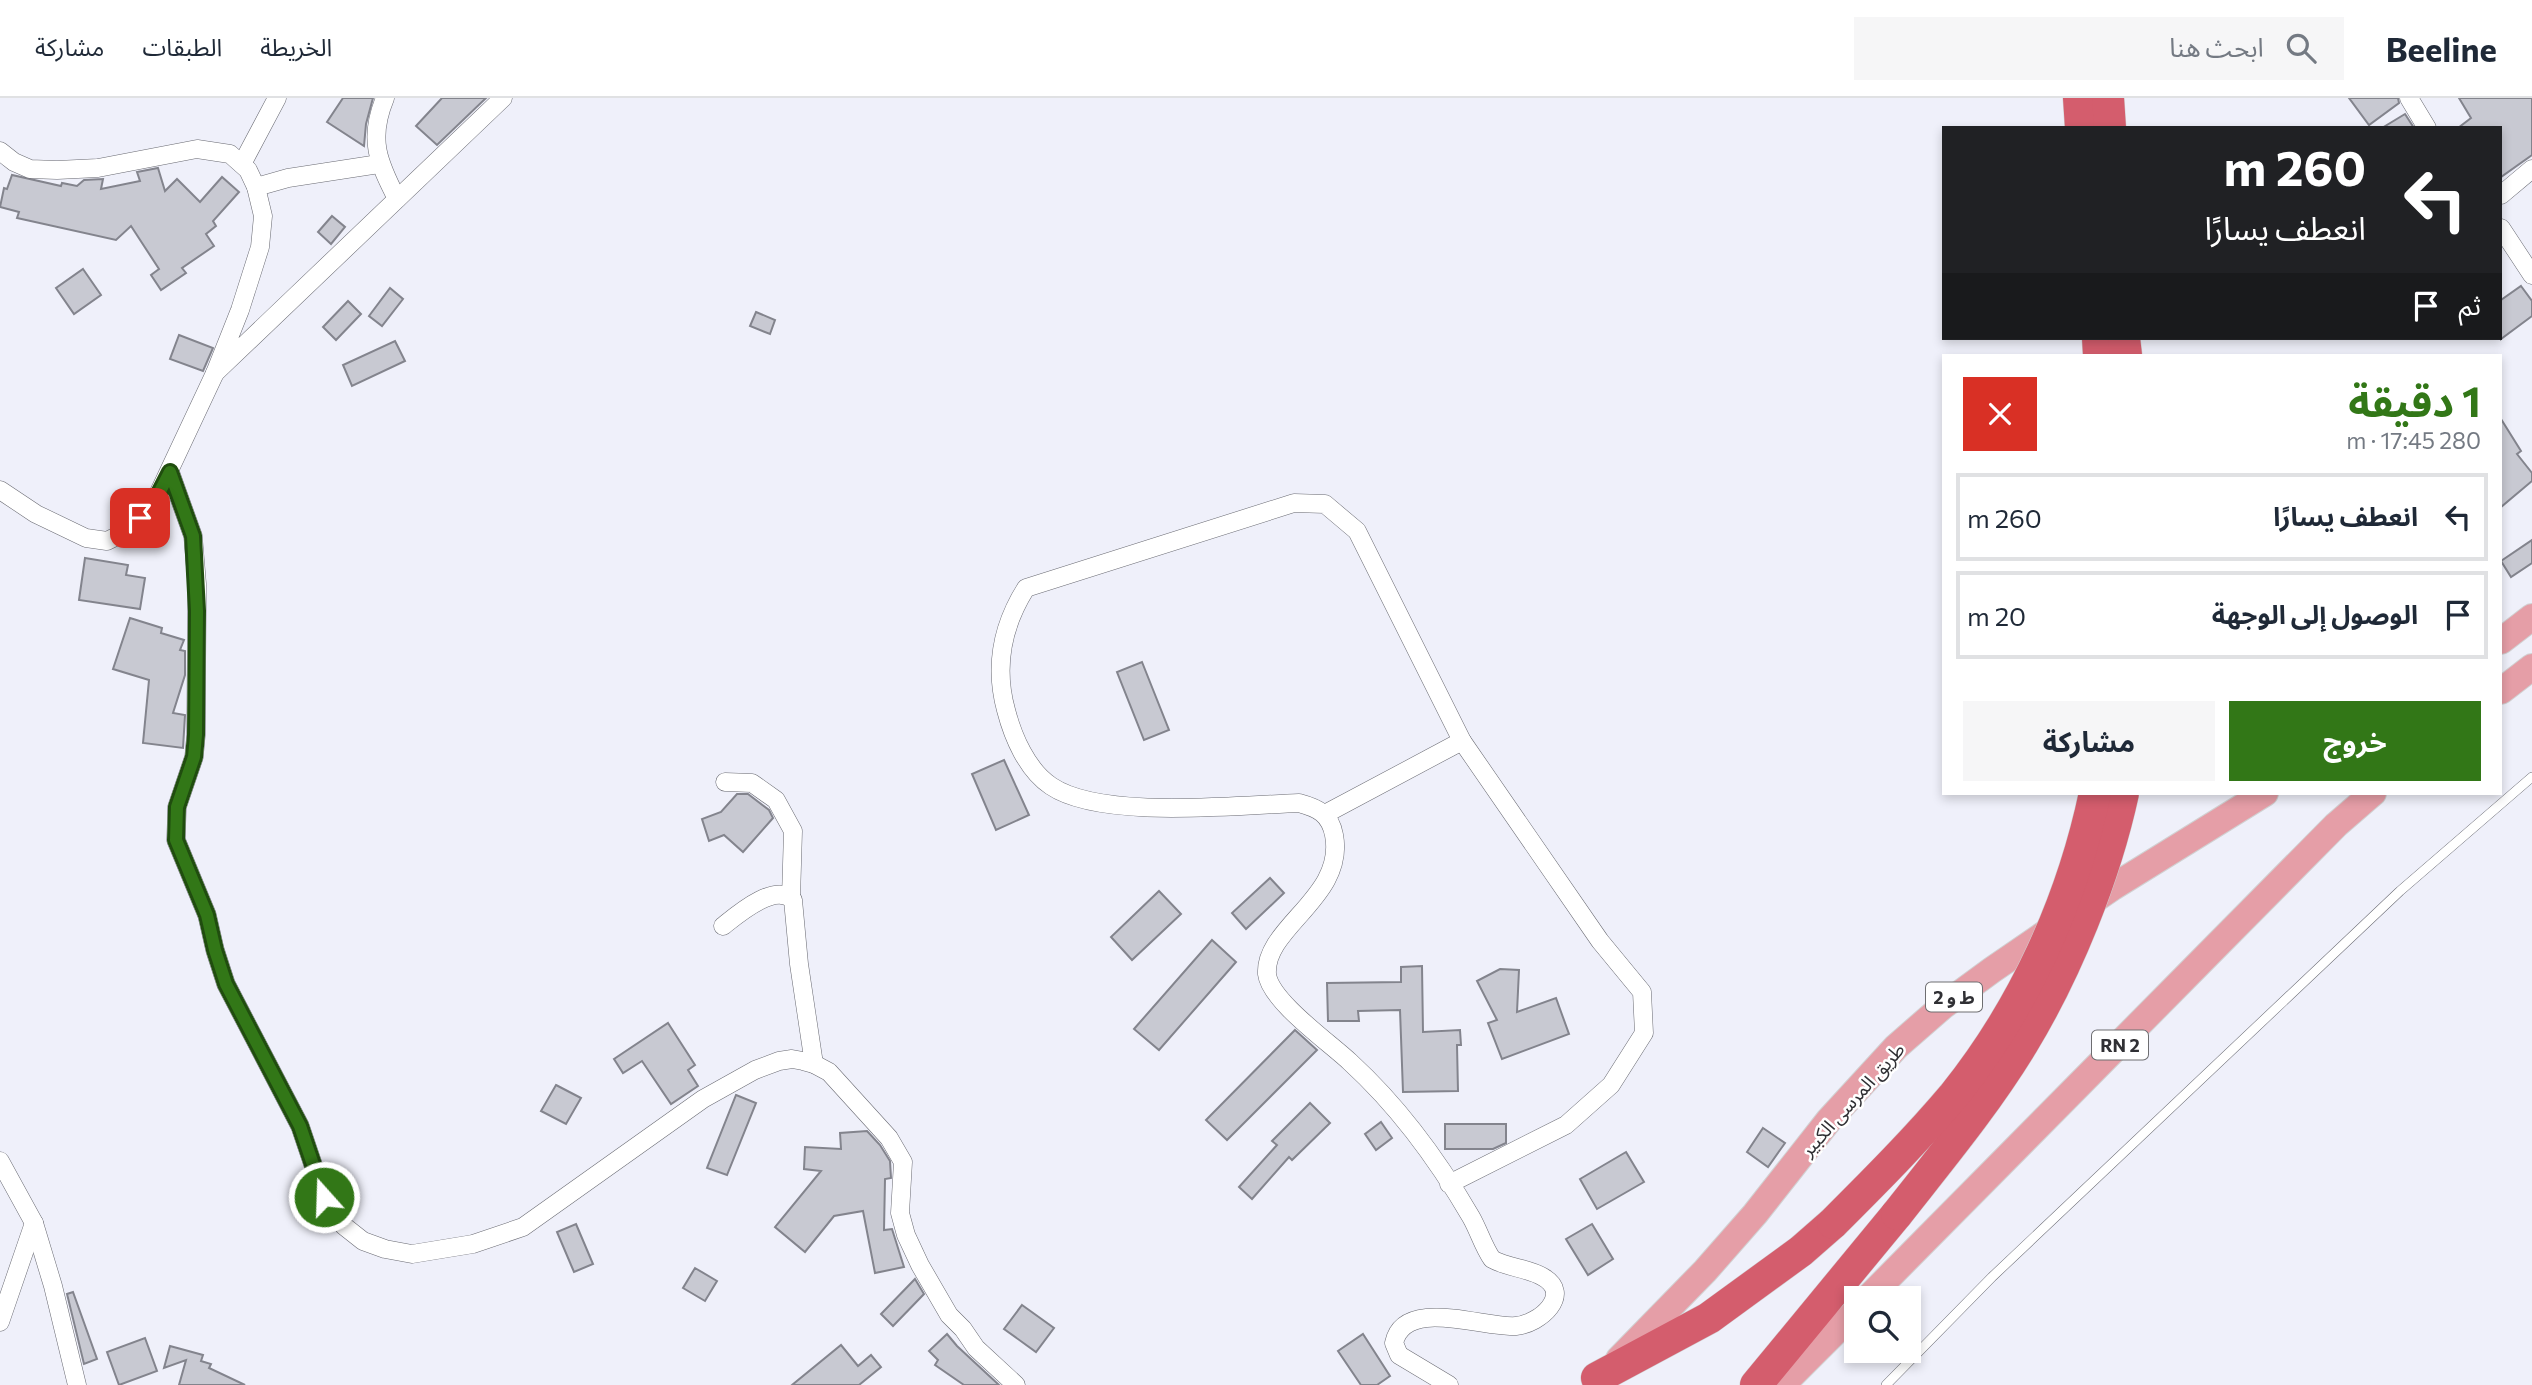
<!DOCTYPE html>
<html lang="ar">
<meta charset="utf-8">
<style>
:root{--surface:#fff;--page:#f6f6f7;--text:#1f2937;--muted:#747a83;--line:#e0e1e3;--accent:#327717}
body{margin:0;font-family:Commissioner,"Noto Sans Arabic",sans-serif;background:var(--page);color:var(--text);direction:rtl;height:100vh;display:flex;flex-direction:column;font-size:26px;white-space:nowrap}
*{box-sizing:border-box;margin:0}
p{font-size:23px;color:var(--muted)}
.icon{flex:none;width:38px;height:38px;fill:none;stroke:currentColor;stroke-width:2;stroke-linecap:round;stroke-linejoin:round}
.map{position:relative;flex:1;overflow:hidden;direction:ltr}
.details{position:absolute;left:1942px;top:256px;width:560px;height:441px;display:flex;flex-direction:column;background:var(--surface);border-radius:0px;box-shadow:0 4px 10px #0003;direction:rtl}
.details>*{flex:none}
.banner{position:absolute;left:1942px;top:28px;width:560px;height:214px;border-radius:0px;box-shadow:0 4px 10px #0003;direction:rtl;background:#202124;color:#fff;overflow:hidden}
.controls{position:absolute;left:1844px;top:1188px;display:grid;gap:14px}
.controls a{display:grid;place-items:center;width:77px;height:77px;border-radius:0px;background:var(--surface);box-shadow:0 4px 10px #0003;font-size:35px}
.pin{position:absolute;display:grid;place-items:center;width:60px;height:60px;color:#fff;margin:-30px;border-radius:14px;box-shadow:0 4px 10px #0006}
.me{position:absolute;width:77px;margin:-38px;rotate:340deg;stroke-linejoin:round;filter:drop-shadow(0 0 5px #0008)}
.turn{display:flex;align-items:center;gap:24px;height:147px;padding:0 21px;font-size:32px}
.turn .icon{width:91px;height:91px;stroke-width:2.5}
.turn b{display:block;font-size:49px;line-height:60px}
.then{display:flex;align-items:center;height:66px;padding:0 21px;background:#0003;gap:14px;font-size:26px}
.round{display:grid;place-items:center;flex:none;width:74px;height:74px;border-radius:0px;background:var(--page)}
.head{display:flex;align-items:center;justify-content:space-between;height:119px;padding:0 21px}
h1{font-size:42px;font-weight:700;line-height:52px;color:var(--accent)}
.primary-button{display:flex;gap:14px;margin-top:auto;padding:14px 21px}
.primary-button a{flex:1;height:80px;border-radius:0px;background:var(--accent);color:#fff;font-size:28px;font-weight:700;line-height:80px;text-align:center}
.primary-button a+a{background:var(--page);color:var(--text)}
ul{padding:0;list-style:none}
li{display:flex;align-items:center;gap:21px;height:88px;margin:0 14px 10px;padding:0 7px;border:4px solid var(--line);border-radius:0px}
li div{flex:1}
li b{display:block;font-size:26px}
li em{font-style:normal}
header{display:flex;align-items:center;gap:42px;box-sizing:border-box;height:98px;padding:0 35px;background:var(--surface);border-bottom:2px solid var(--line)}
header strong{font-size:33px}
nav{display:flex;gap:38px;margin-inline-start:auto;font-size:24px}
.search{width:490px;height:63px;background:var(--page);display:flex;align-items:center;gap:18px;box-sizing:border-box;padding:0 24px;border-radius:0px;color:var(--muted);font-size:26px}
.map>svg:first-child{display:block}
</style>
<header>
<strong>Beeline</strong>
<div class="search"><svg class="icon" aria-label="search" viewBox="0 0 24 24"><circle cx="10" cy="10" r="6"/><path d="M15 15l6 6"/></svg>ابحث هنا</div>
<nav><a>الخريطة</a><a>الطبقات</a><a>مشاركة</a></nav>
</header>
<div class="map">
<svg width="2532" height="1287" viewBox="0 0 2532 1287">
<rect width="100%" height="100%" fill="#eff0fa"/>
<!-- building -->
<g fill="#c8c9d2" stroke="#83848d" stroke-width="2">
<path d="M343,0H373L366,26L364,48L327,24Z"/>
<path d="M442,0H486L437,47L416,28Z"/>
<path d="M2349,0H2398L2399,5L2369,27Z"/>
<path d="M2459,0H2532V57L2501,79V30H2458L2471,20Z"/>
<path d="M2405,16L2414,30H2382Z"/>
<path d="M158,70L165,93L177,81L200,104L222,79L239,94L213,123L216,128L206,136L214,148L182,170L186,175L161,192L151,177L159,171L131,128L116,142L17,120L19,114L0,109L4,90L7,91L12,77L61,88L62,85L77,88L84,82L103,81L101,91L140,83L137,74Z"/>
<path d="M332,118L345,129L331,146L318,134Z"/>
<path d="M83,171L101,197L74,216L56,190Z"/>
<path d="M2521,188L2532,203V218L2501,241V202Z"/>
<path d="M390,190L403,201L382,228L369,218Z"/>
<path d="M348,203L361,216L336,242L323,229Z"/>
<path d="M756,214L775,222L770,236L750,228Z"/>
<path d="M179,237L213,250L203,273L170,261Z"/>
<path d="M395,243L405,263L352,288L343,267Z"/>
<path d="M2501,321L2521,353L2517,356L2532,375V383L2501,409Z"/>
<path d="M2532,442V465L2511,479L2501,463Z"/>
<path d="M85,460L128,467L126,477L145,480L140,511L79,502Z"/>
<path d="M130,520L162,530L161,535L184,542L180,552L185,553V577L173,615L185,617L183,650L143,645L149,582L113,571Z"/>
<path d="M1142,564L1169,632L1144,642L1117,574Z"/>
<path d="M1004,662L1029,717L996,732L972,676Z"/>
<path d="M737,696H748L769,712L773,720L743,754L724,737L709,743L702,721L721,714Z"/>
<path d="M1270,780L1284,795L1246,831L1232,815Z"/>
<path d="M1159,793L1181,816L1132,862L1111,839Z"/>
<path d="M1212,842L1236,864L1159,952L1134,931Z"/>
<path d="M1422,868L1423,934L1460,932L1461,947H1457L1458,993L1403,994L1400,912L1358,913L1359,923H1328L1327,885L1401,884V869Z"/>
<path d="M1500,871L1519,872L1517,914L1556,900L1569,936L1502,961L1488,925L1497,922L1477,883Z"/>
<path d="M668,925L695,967L688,972L698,988L671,1006L642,963L623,975L614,961Z"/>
<path d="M1295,932L1317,952L1227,1042L1206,1022Z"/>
<path d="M556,987L581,1000L566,1026L541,1013Z"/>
<path d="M736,997L756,1005L727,1077L707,1070Z"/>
<path d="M1310,1005L1330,1025L1292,1062L1289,1059L1252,1101L1239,1089L1277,1047L1272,1043Z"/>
<path d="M1381,1024L1392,1040L1376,1052L1365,1036Z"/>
<path d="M1445,1026H1506V1045L1493,1051H1445Z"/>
<path d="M1763,1030L1785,1045L1768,1069L1747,1054Z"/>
<path d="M867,1033L880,1047L890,1063L891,1080L885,1081L884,1132L892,1131L904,1169L875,1175L863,1113L834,1118L805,1154L775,1129L821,1073L804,1071L805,1049L841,1051L840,1035Z"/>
<path d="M1626,1054L1644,1084L1597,1111L1580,1081Z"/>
<path d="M576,1126L593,1166L574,1174L557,1134Z"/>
<path d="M1592,1126L1613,1161L1588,1177L1566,1141Z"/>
<path d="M695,1170L717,1183L705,1203L683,1190Z"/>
<path d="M915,1181L924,1196L893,1228L881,1216Z"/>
<path d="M73,1194L97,1261L84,1266L67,1196Z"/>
<path d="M1022,1207L1054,1230L1036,1254L1004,1231Z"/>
<path d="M947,1236L957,1248L999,1287H964L935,1267L938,1262L929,1253Z"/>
<path d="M1363,1236L1390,1278L1377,1287H1361L1338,1253Z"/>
<path d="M145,1240L157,1273L119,1287L107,1254Z"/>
<path d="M841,1247L858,1268L871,1257L881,1269L859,1287H792Z"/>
<path d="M170,1248L203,1257L201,1263L211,1266L209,1270L245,1287H179L186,1262L164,1270Z"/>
</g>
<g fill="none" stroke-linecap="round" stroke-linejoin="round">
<defs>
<path id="lane" d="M1886,1287L1992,1179L2400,793L2532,679"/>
<g id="street">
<path d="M385,0C368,41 378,64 397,101"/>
<path d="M2409,0L2427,30"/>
<path d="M0,53L14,64L30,71L57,72L98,70L197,51L230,56L248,72L256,89L263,118L260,149L240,212L215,275L503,0"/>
<path d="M242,66L277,0"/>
<path d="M256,89L288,80L379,66"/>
<path d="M2501,97L2532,71"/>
<path d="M2501,130L2532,177"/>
<path d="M170,374L193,438L197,486L196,637L194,659L177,709L176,742L207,817L215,852L226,886L300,1028L324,1099L344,1128L363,1143L385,1151L412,1156L473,1146L523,1129L703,1001L755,972L779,963L792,961L803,963L814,966L829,974L889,1040L903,1064L900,1115L906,1137L920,1167L949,1217L963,1231L976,1250L1016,1287"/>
<path d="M0,392L36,416L86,440L107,443L127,433L153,407L215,275"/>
<path d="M725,684L752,685L776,702L793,733L791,800"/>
<path d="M1325,716L1462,643"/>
<path d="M723,828C738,816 775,784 793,802L799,866L814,966"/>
<path d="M0,1063L34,1125L53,1188L77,1287"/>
<path d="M0,1224L34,1125"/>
<path d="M1449,1287L1399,1257L1394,1245C1404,1198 1486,1231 1516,1228C1540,1226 1573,1196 1543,1179C1528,1170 1508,1170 1492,1161C1483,1148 1479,1133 1471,1119C1439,1064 1397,1007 1350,964C1330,945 1270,903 1267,876C1264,829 1346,799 1334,737C1330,716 1318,710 1299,705C1238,707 1101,722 1051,688C1027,672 1013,639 1006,612C994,568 1002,528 1026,490L1294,405L1325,406L1357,433L1462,643L1600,843L1642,894L1644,935L1611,987L1566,1027L1449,1086"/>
</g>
<g id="primary">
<path d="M2501,543L2532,519"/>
<path d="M2501,593L2532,569"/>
<path d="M1868,1200L2336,727L2373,695"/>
<path d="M1619,1261L1705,1173L1755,1116L1829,1022L1896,949L1943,908L1992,872L2113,789L2265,695"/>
<path d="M1782,1287L1857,1212"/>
</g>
<g id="highway">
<path d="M2079,0L2081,30"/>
<path d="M2108,0L2110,30"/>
<path d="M2098,240L2099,257"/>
<path d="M2124,240L2126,257"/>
<path d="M1597,1280L1709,1220L1801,1153L1833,1125"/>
<path d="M1756,1287L1897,1116"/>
</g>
</defs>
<!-- lane casing -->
<use href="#lane" stroke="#696a72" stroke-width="10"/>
<!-- street casing -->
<use href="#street" stroke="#696a72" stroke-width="19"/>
<!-- primary casing -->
<use href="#primary" stroke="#d1d1d2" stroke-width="28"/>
<!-- highway casing -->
<use href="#highway" stroke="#d1d1d2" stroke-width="33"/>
<!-- lane -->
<use href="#lane" stroke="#fff" stroke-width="9"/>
<!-- street -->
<use href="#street" stroke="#fff" stroke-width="18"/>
<!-- primary -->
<use href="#primary" stroke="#e59ea7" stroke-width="26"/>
<!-- highway -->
<use href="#highway" stroke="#d45d6d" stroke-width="32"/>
<defs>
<g id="highway-bridge">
<path d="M1897,1116C1941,1060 1986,1006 2023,945C2067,872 2105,778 2123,695"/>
<path d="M1833,1125C1875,1083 1916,1042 1954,997C2024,910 2072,804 2095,695"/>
</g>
</defs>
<!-- highway-bridge casing -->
<use href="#highway-bridge" stroke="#d1d1d2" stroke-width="33" stroke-linecap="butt"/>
<!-- highway-bridge -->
<use href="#highway-bridge" stroke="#d45d6d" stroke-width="32"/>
</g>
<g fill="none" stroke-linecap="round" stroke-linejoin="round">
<defs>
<path id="route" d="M140,420L153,407L170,374L193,438L197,513L196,637L194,659L177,709L176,742L207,817L215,852L226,886L300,1028L324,1099"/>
</defs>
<!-- route casing -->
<use href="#route" stroke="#204d0f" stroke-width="18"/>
<!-- route -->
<use href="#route" stroke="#327717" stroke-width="12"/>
</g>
<g text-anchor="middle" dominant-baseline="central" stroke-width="5" stroke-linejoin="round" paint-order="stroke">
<!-- shield labels -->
<g fill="#fff" stroke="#6e6e71" stroke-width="2">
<rect x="1926" y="884.5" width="56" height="29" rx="5"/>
<rect x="2092" y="932.5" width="56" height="29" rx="5"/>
</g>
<g font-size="18" font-weight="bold" fill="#303034">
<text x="1954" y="899">ط و 2</text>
<text x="2120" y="947">RN 2</text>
</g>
<!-- street labels -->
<g font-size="19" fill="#303034" stroke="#fff">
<text transform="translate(1852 1001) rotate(-48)">طريق المرسى الكبير</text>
</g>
</g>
</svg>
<div class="controls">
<a><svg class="icon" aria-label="search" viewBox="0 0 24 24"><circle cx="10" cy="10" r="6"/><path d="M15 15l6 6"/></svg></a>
</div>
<div class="pin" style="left:140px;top:420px;background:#d93025"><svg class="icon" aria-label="arrive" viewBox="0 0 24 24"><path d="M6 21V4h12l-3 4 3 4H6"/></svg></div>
<svg class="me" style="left:324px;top:1099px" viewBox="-20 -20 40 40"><circle r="17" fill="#327717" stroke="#fff" stroke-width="3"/><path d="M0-11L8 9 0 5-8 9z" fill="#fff"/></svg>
<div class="banner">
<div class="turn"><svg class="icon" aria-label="left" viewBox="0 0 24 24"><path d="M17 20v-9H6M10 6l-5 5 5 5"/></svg><div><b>260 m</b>انعطف يسارًا</div></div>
<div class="then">ثم<svg class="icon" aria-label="arrive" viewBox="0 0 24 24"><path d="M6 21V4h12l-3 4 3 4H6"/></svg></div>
</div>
<section class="details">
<div class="head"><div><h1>1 دقيقة</h1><p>280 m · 17:45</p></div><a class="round" style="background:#d93025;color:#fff"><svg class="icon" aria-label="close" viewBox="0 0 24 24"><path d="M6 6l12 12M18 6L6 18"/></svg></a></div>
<ul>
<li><svg class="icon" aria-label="left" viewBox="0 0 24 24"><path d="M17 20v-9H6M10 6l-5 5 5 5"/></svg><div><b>انعطف يسارًا</b></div><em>260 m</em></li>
<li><svg class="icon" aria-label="arrive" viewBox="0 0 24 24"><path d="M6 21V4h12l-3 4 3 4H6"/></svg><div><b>الوصول إلى الوجهة</b></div><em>20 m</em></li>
</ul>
<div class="primary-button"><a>خروج</a><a>مشاركة</a></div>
</section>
</div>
